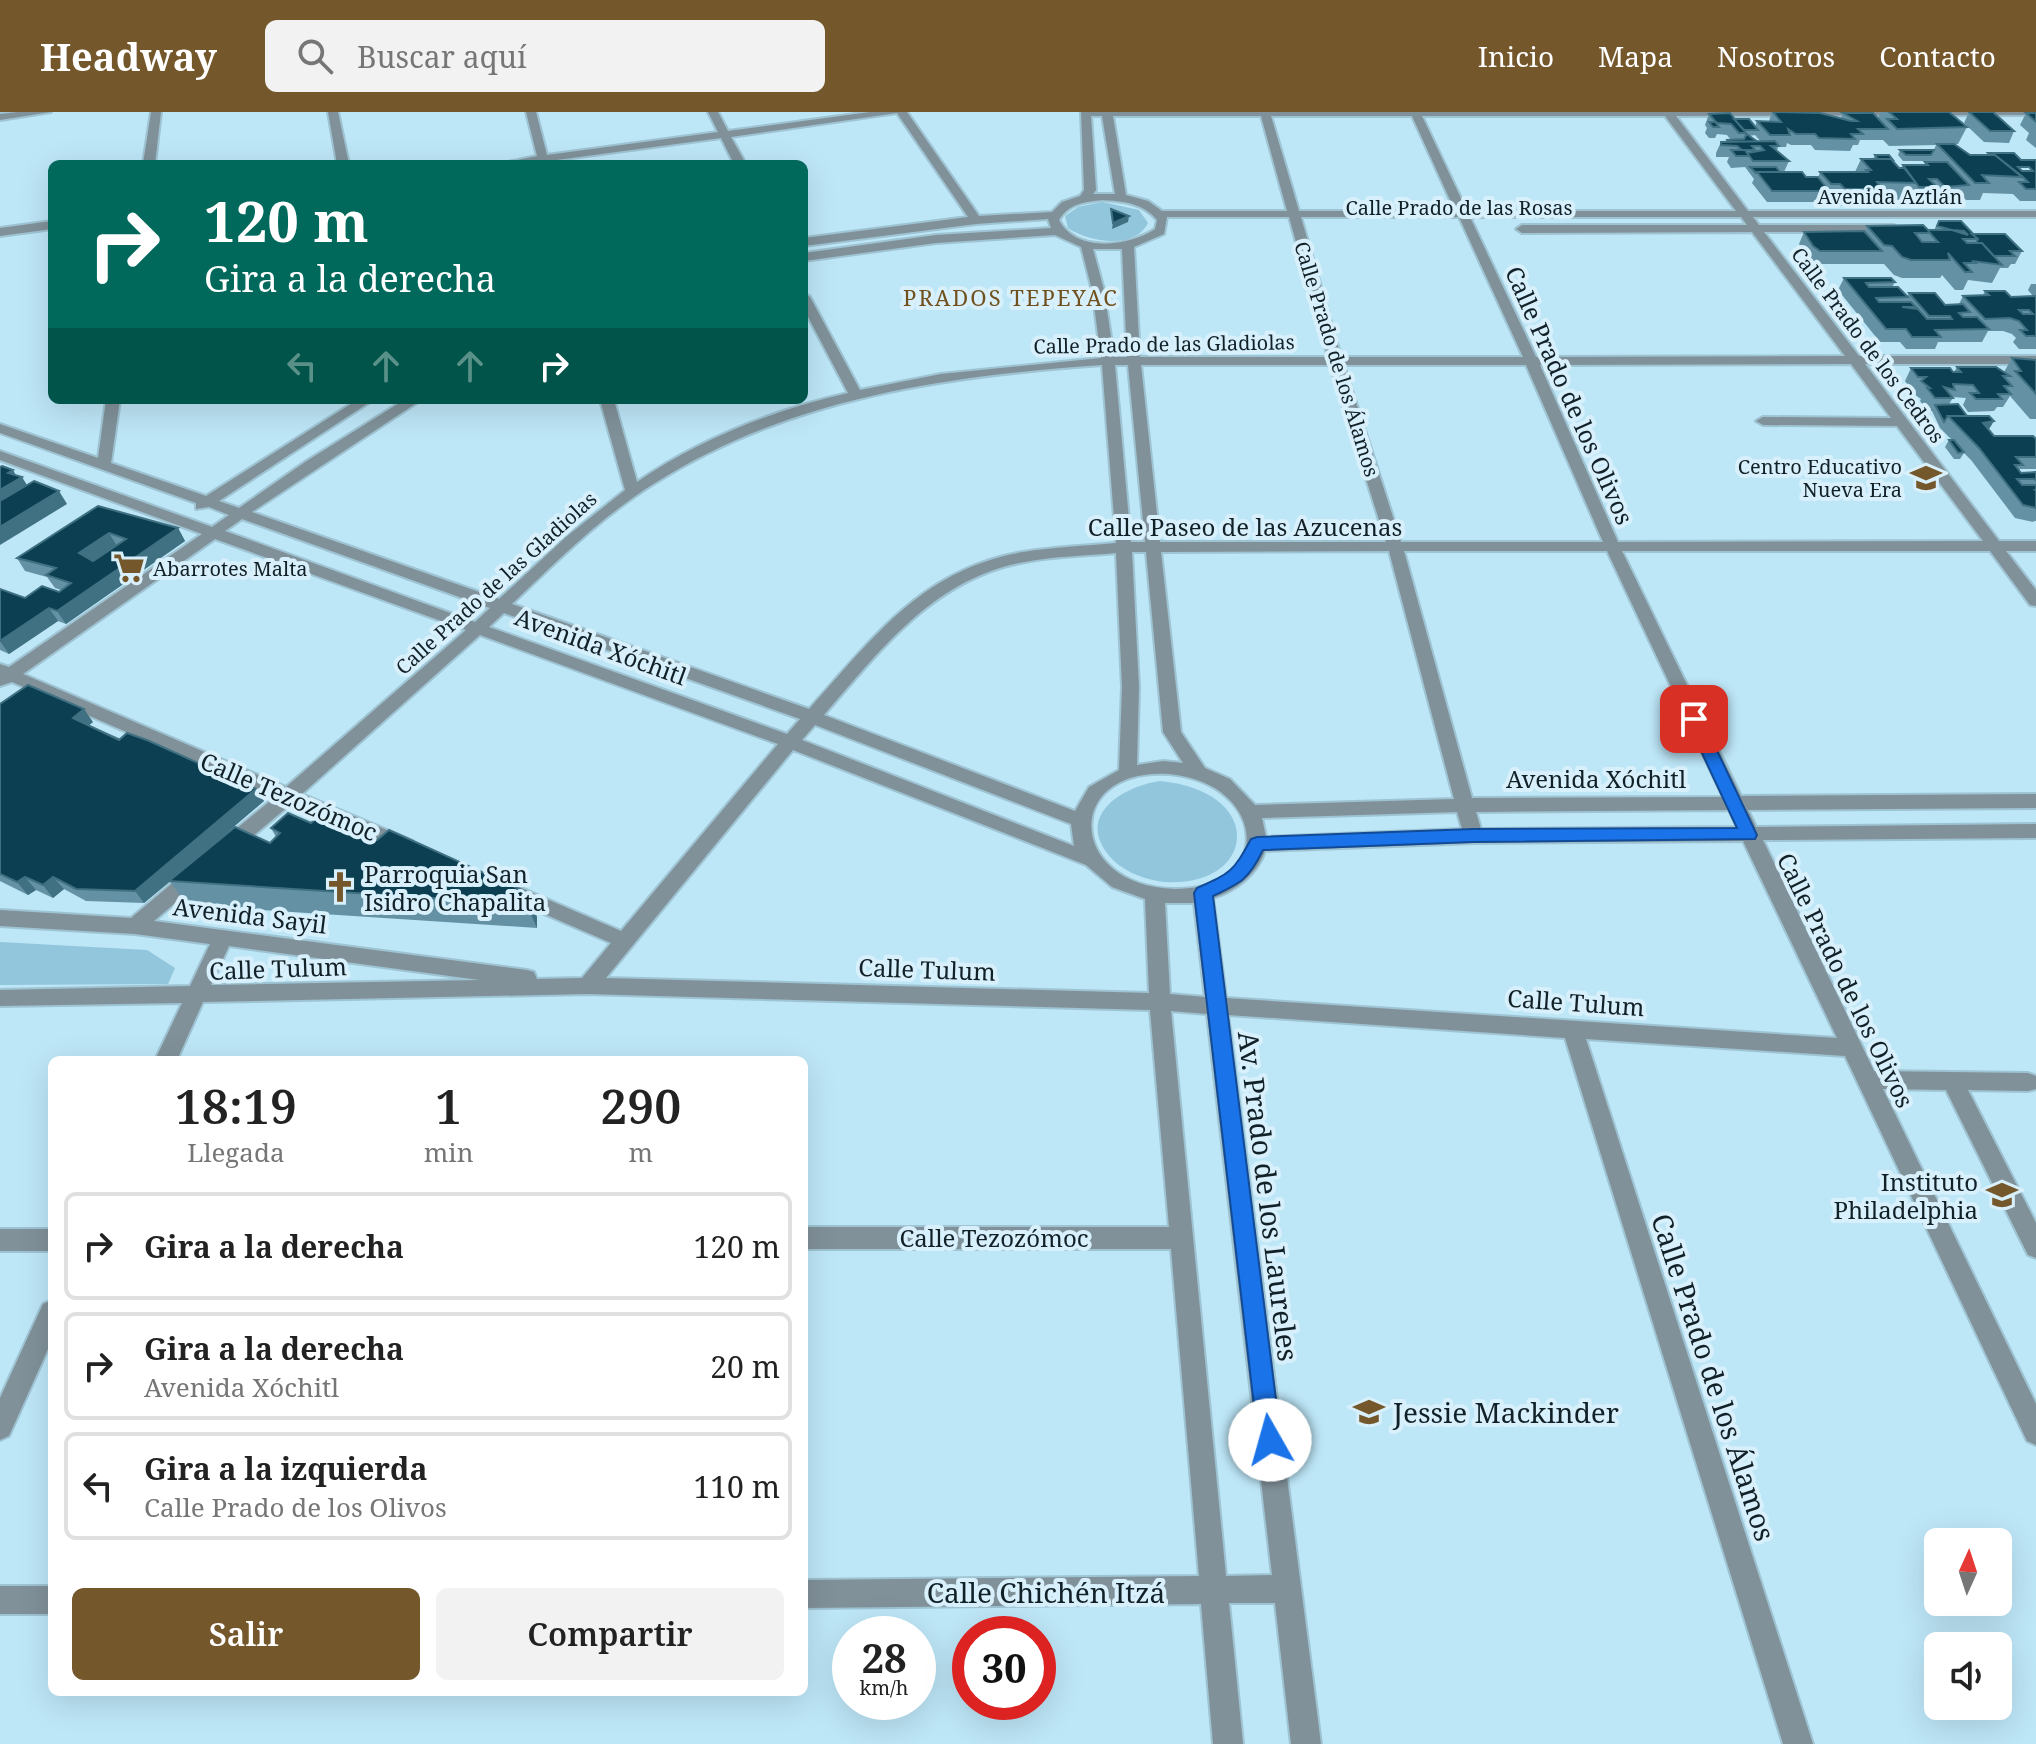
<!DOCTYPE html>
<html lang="es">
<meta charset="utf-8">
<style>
:root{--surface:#fff;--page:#f2f2f2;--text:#222;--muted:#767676;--line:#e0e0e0;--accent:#74572b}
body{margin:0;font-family:"Noto Serif",serif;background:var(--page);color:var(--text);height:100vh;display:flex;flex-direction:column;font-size:30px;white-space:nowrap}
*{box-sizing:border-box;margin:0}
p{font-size:26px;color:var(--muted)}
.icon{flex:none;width:44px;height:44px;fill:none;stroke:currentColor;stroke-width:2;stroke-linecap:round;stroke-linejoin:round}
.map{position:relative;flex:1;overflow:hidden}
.details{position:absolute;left:48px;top:944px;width:760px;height:640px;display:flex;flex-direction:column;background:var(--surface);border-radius:12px;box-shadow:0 8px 32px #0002}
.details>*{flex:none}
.top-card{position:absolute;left:48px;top:48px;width:760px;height:244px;border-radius:12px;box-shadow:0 8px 32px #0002;background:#00695c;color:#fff;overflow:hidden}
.needle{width:52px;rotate:3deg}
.buttons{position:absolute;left:1924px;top:1416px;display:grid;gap:16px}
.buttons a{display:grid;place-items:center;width:88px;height:88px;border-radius:12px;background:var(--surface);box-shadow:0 8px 32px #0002;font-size:40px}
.speed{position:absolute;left:832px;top:1504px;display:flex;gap:16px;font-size:40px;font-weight:700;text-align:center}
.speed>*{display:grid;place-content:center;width:104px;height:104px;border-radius:50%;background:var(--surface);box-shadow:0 8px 32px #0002;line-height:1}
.speed small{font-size:20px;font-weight:400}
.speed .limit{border:12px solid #d22;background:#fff;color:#111}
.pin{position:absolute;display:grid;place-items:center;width:68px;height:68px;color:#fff;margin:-34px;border-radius:16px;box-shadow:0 4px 12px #0006}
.me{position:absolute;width:88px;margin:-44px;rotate:353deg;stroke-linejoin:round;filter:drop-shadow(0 0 6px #0008)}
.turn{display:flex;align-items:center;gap:28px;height:168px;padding:0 24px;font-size:36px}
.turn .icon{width:104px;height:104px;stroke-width:2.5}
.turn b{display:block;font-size:56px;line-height:68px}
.lanes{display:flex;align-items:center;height:76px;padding:0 24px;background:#0003;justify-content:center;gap:40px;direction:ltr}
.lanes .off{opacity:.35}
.eta{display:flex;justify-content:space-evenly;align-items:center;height:136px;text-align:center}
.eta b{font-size:48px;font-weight:600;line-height:56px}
.primary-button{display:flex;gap:16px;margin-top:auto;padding:16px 24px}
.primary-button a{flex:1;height:92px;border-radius:12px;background:var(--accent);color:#fff;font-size:32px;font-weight:600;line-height:92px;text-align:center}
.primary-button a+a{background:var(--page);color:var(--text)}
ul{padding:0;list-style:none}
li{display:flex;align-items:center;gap:24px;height:108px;margin:0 16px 12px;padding:0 8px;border:4px solid var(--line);border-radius:12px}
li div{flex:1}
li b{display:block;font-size:30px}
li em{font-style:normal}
header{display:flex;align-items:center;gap:48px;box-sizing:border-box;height:112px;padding:0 40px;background:var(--accent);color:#fff}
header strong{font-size:38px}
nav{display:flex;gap:44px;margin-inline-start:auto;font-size:28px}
.search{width:560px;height:72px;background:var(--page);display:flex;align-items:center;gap:20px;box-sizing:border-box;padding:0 28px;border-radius:12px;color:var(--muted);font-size:30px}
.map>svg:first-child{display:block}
</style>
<header>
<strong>Headway</strong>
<div class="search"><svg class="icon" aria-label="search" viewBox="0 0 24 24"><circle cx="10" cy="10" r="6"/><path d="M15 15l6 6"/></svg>Buscar aquí</div>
<nav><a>Inicio</a><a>Mapa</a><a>Nosotros</a><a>Contacto</a></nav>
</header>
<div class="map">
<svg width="2036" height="1632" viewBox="0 0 2036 1632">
<rect width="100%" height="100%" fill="#bde6f7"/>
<!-- green -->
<g fill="#91c6dc">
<path d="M1102,90L1139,98L1148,111C1135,138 1088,130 1068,116L1065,104L1078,95Z"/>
<path d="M1160,669C1267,679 1257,776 1164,770C1147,768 1127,761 1114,749C1072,707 1119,675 1160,669Z"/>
<path d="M0,830L147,838L175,856L168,872L0,873Z"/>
</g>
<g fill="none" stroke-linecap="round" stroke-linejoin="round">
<defs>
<g id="minor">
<path d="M17,0H51L0,8V2Z"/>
<path d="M151,0H161L155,52H143Z"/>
<path d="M328,0H338L349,52H337Z"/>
<path d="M526,0H536L547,43L718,20L708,0H718L728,19L870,0H907L979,104L1052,100L1062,90L1080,84L1084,78L1081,0H2036V3L1676,4L1748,99H2036V105H1753L1759,113H1894V119L1890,120H1764L1859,244H2036V252H1865L1999,429H2036V439H2006L2036,478V494L2030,493L1990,439H1622L1741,684L2036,682V696L1748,698L1756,715L2036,712V726L1763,728L1874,959L2028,961L2036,964V977L2028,979L1968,978L2036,1111V1146L2028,1143L1946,978L1883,977L2036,1292V1333L2027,1329L1845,944L1586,927L1813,1632H1783L1565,926L1228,903L1321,1632H1291L1275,1491H1229L1243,1632H1213L1201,1492L804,1496V1468L1199,1464L1171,1137H804V1115H1169L1150,898L587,882L203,890L177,948H155L182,891L0,894V878L190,874L210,832L135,822L0,814V798L131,806L189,757H203L206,762L203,767L154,809L527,858L534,860L537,867L582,866L611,831L498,782L495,777L498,772H512L621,819L778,632L480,523L302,682L413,729L416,734L413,739H399L291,692L233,741H219L216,736L219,731L275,685L12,570L0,574V552L9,555L202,422L0,348V339L212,415L229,403L209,395L196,397V391L0,321V312L98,346L106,288H120L111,351L206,384L357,288H373L219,389L239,396L305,350L404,288H421L252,400L499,487L566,425L625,378L600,288H614L637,370C699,327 774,298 848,281L804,197V181L810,185L860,278L941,262L1101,246L1092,178L1081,135L1055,123L936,131L804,149V141L936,123L1051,116L1048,107L976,112L804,134V126L968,105L897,1L731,25L746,52H734L721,26L549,49L550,52H498L537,44ZM1091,4H1102L1115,82H1093L1096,78ZM1113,4H1261L1287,99H1162L1148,89L1126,83ZM1271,4H1412L1455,99H1299ZM1422,4H1665L1736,99H1467ZM1102,88C1123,89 1143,91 1157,108L1155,117C1128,135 1076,141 1059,108C1068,92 1084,90 1102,88ZM1167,105H1289L1328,245H1140L1134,135L1164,122ZM1301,105H1459L1523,245H1341ZM1470,105H1741L1747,113H1522L1516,117L1522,121L1752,120L1845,244L1536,245ZM1093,137H1122L1127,245H1114L1104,178ZM1851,252L1891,306L1763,305L1756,309L1763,313L1897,314L1983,429L1618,430L1540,253ZM1102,253L1116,431C1085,434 1054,435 1023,440C922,457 873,526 809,597L512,492C557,449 602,404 655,371C789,286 946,264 1102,253ZM1115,253H1128L1145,430H1131ZM1141,253H1330L1386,430H1160ZM1344,253H1526L1603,430H1401ZM242,407L490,496L475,510L225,419ZM215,427L466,518L286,675L23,562ZM1389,439L1454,687L1255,693L1230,667L1205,656L1181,620L1161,440ZM1404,439H1607L1723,685L1472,686ZM1132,440H1146L1163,620L1183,651L1163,649L1137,653L1139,575ZM1116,441L1122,575L1119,658L1089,675L1075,699L824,603C881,538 934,466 1025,450C1055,444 1086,444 1116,441ZM504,501L800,607L787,622L489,515ZM815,613L1071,712L1074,734L802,628ZM793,638L1086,753L1112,775L1145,787L1149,881L606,866ZM1169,662C1267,671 1276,778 1175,777C1067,775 1062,655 1169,662ZM1729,698L1737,715L1481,717L1476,700ZM1457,700L1462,717L1266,725L1262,706ZM1743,729L1837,926L1226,886L1213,786C1237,778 1257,762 1265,739L1473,731ZM1165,791H1194L1205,885L1170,882ZM229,834L479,868L211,873ZM1171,899L1207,902L1272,1463L1226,1464Z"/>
<path d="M52,109V117L0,124V116Z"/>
<rect x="0" y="1117" width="52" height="22"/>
<path d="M52,1188V1228L9,1324L0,1328V1286L43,1192Z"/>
<rect x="0" y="1474" width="52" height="28"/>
</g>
</defs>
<!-- minor casing -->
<use href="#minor" stroke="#9ec3d2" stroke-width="4"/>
<!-- minor -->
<use href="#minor" fill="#819199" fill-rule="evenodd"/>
</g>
<!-- wall -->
<g fill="#6492a4" fill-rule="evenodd">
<path d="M1772,0H1795L1841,6L1843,1L1878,6L1881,0H1949L1967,15L1958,32H1955L1970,43H1987L1988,41L2021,48H2036V89H2020L2013,82L1983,81L1980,88H1966L1963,85L1939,87L1934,82L1931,87H1913L1910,83L1907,88H1877L1874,94H1837L1833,89H1824V90H1767L1752,71L1754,67L1745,55L1731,56L1727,50L1729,45H1716V41L1721,30L1731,28L1727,23L1717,22L1715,26H1709L1705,21L1707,16L1705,13L1709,2L1734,7L1755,15L1757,9H1769ZM1755,23L1761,30H1758L1749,24ZM1860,28H1883L1889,34L1936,33L1934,38H1900L1898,43L1903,49H1928L1930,50H1925L1924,53H1903L1901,56H1899L1893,49V48L1875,43L1873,47H1861L1855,60H1820L1818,66L1806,65L1784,60L1789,49L1777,39L1778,35H1786L1787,31L1791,33H1811L1815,38L1850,39L1853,33H1858ZM2018,55H2029L2033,59H2022Z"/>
<path d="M1969,0L2014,19L2009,31L1984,30L1964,11Z"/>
<path d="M2026,1H2036V36L2026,28L2029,21L2020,13Z"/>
<path d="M1939,109L2022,139L2015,152H2011L2008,156H2000L1992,171L1968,168L1963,178H1955L1942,163L1940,166H1902L1894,163L1884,152H1814L1807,146L1799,132L1804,120L1865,119L1867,114L1934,118Z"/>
<path d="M1844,166L1895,170L1892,175L1907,185L1909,181L1945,193L1959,192L1963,184L1983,183L1985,179L2011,185L2033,184L2028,178L2031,172H2036V237H2019L2013,230L2016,226L2012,222L2003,219H1988L1982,230H1938L1935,237H1906L1900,230H1880L1838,178Z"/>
<path d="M2012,246L2036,248V307H2030L2010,284L2003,295H1997L1994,299L1968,300L1963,293L1966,286L1952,285L1953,286L1949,292L1989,318L1994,324L2036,327V357H2020L2019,359L2021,361L2036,360V409H2034L2033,410L2015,406L1971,348L1964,341L1960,347H1954L1945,335L1949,328H1952L1940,316L1932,299H1928L1920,289L1921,287L1914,282L1916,278H1911L1905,269L1911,256L1954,260L1957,255L2004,260Z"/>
<path d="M98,394L178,416L185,429L66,512L58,509L9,542L0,538V477L25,486L59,480L61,478L55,476L47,465L25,459L17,446Z"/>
<path d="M0,592L93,610L89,613L264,689L209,736L270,731L276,725L271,716L311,711L377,728L526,780L537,805V816L187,793L170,770L144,791L86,789L64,777L53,786L36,778L28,783L0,769Z"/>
</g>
<!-- shaded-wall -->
<g fill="#407183">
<path d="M1129,104L1128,110L1112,117L1113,111Z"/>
<path d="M1994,309L1986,322L1983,311Z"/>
<path d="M13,358L18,367L22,365L30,378L0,396V378L8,361Z"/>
<path d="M59,379L67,392L0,433V415Z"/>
<path d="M178,416L185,429L66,512L57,499Z"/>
<path d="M109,421L117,434L87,454L79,441Z"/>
<path d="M49,496L58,509L9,542L0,529Z"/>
<path d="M84,597L93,610L82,619L73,606Z"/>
<path d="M256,677L264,689L144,791L135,779Z"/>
<path d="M25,765L36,778L28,783L17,770Z"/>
<path d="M53,765L64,777L53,786L43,773Z"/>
<path d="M526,780L537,805V816L526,792Z"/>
</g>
<!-- building -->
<g fill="#0b3f51" stroke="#407183" stroke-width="2" fill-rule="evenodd">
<path d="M1773,0L1820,1L1851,9H1857L1843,1H1873L1888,17H1858L1863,22H1851L1855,27L1819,26L1815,22H1796L1788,17L1790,23H1770L1757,9L1781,10Z"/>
<path d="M1889,0H1949L1967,15L1897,17L1887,7H1897Z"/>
<path d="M1969,0H1993L2014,19H1990Z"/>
<path d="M1730,1L1746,21H1739L1731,12L1716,11L1719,15H1713L1709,10H1716L1709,2Z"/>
<path d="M2026,1H2036V10Z"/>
<path d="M1734,7H1749L1758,18H1744Z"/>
<path d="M1746,23H1748L1758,30H1728L1727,28L1744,27Z"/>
<path d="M1775,29L1779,34H1771L1789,49H1753L1747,41L1764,38L1760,34H1752L1755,38H1742L1737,34L1721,33V30Z"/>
<path d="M1937,32H1954L1970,43H1995L2022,65L1982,63L1989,71H1975Z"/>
<path d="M1731,38H1745L1749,44H1736Z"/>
<path d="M1900,38H1934L1931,43H1906Z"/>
<path d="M1988,41H2014L2021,48H2036V77H2026L2019,70H2028L2023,65L1995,43H1990ZM2018,55H2029L2033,59H2022Z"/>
<path d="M1875,43H1889L1893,48L1878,47Z"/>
<path d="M1861,47H1891L1899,56H1904L1916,71L1877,70L1882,77H1845L1840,72H1831L1820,60H1868L1866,58H1871Z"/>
<path d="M1925,50H1947L1969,73L1945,75L1937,67H1929L1937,75H1919L1903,53H1928Z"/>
<path d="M1750,55H1776L1780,60H1757L1756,61Z"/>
<path d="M1757,60H1802L1806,65H1818L1829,79H1772Z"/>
<path d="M1111,97L1129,104L1113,111Z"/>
<path d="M1939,109H1961L1978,127H1963L1967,131H1982L2002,153L1972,149L1975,151H1964L1972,160H1965L1948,141L1950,148H1911L1902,145L1892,134L1884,133L1867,114L1923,113L1928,118H1952L1937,114ZM1952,118L1964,119L1968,123ZM1928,119L1938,130H1922L1915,121H1930Z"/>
<path d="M1864,119L1882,139H1820L1813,134L1804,120Z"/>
<path d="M1972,122H2005L2022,139H2010L2015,144H1994L1982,131H1976L1978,127Z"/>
<path d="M1844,166H1891L1895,170L1866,171L1869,175H1898L1908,185L1876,186L1879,190H1911L1916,195H1902L1918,197L1927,207H1952L1950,204H1929L1909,181H1935L1945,193L1963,192L1970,200L1959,201L1963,205H1977L1989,217L1935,218L1941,225H1912L1906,217H1886Z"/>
<path d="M1985,179H2005L2011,185L2036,184V224H2026L2020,218H2027L2019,209L2010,206L1985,207L1963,184L1989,183ZM2019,198H2029L2033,202H2023Z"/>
<path d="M2012,246L2036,248V282L2015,259H2021Z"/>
<path d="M1957,255H1996L2010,264H2003L2012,274H2004L2011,282H1998L2002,287H1976L1970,281H1979L1973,273L1953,272L1955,278L1944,275L1953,286H1935L1927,276H1930L1921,269L1926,265H1918L1911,256H1950L1953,260H1961Z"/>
<path d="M1958,292L1967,304H1948L1944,310L1935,293Z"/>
<path d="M1948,304H1989L1994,309L1983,311L1994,324H2033L2036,327V345H2016L2023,353H2015L2021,361L2036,360V368L2034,367H2017L2022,373H2036V378H2035L2036,379V396L2023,393L1979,336Z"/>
<path d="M1949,328H1954L1964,340L1958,341Z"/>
<path d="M2,354L13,358L8,361L22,365L0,378V355Z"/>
<path d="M34,369L59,379L0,415V389Z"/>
<path d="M98,394L178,416L57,499L49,496L0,529V477L25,486L42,474L59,480L71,471L46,463L56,456L17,446ZM109,421L126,427L93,449L79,441Z"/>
<path d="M28,573L84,597L73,606L119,628L127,621L147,628L256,677L135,779L76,777L53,765L43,773L25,765L17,770L0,762V592Z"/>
<path d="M288,701L311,711L321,702L377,728L389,718L526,780V792L169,769L235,715L270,731L280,721L271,716Z"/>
</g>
<!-- route -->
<path fill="#1a73e8" stroke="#114b97" stroke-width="2" d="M1694,601L1702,607L1757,723L1755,727L1473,730L1263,738C1249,767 1241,771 1213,784L1281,1328L1278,1337L1270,1340L1261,1337L1258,1328L1194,781L1197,776C1231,761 1233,760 1251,727L1257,725L1473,717L1737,716L1686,607Z"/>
<!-- icons -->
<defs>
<symbol id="school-bare" viewBox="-9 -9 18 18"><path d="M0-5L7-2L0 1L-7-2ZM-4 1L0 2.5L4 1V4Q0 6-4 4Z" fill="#74572b" stroke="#d8f0fb" stroke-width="2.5" paint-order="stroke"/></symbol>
<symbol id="supermarket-bare" viewBox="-9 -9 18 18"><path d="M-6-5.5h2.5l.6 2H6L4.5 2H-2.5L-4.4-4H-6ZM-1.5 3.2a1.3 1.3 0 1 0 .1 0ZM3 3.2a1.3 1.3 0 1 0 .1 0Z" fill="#74572b" stroke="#d8f0fb" stroke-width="2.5" paint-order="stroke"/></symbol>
<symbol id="church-bare" viewBox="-9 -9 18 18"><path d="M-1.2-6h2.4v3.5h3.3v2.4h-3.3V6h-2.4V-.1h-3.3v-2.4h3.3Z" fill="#74572b" stroke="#d8f0fb" stroke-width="2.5" paint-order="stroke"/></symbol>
</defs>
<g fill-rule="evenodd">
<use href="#school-bare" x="1904" y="344" width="44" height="44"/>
<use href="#supermarket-bare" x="107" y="434" width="44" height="44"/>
<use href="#church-bare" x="318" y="753" width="44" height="44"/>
<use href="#school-bare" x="1980" y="1061" width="44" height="44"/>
<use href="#school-bare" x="1347" y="1278" width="44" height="44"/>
</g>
<g text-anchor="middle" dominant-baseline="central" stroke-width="8" stroke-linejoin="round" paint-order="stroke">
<!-- far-street labels -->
<g font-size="20" fill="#122128" stroke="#d8f0fb">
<text x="1890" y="84">Avenida Aztlán</text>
<text x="1459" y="95">Calle Prado de las Rosas</text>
<text transform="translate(1164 232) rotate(-1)">Calle Prado de las Gladiolas</text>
<text transform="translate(1868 233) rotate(53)">Calle Prado de los Cedros</text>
<text transform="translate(1337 247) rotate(73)">Calle Prado de los Álamos</text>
<text transform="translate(496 471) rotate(-42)">Calle Prado de las Gladiolas</text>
</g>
<!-- far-poi labels -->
<g font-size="20" fill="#122128" stroke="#d8f0fb" text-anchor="end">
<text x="1902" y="354">Centro Educativo<tspan x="1902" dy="23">Nueva Era</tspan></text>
<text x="153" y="456" text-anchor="start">Abarrotes Malta</text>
</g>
<!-- far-neighbourhood labels -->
<g font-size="22" letter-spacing="2" fill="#71511d" stroke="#d8f0fb">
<text x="1011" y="185">PRADOS TEPEYAC</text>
</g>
<!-- street labels -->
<g font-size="24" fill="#122128" stroke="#d8f0fb">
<text transform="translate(1570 283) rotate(66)">Calle Prado de los Olivos</text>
<text x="1245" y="414">Calle Paseo de las Azucenas</text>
<text transform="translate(601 534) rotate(20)">Avenida Xóchitl</text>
<text x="1596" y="666">Avenida Xóchitl</text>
<text transform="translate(289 684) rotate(23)">Calle Tezozómoc</text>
<text transform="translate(250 803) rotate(7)">Avenida Sayil</text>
<text transform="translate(278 856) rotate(-2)">Calle Tulum</text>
<text transform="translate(927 857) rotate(2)">Calle Tulum</text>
<text transform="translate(1846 868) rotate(64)">Calle Prado de los Olivos</text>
<text transform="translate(1576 890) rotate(4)">Calle Tulum</text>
<text x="994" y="1125">Calle Tezozómoc</text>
</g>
<!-- poi labels -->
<g font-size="24" fill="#122128" stroke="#d8f0fb" text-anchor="start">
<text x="364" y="761">Parroquia San<tspan x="364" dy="28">Isidro Chapalita</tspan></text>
<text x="1978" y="1069" text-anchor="end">Instituto<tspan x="1978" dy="28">Philadelphia</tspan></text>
</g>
<!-- near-street labels -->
<g font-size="28" fill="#122128" stroke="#d8f0fb">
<text transform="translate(1269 1084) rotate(83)">Av. Prado de los Laureles</text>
<text transform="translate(1714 1265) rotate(72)">Calle Prado de los Álamos</text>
<text x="1046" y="1480">Calle Chichén Itzá</text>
</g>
<!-- near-poi labels -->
<g font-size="28" fill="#122128" stroke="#d8f0fb" text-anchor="start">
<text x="1393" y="1300">Jessie Mackinder</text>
</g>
</g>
</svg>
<div class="buttons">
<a><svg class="needle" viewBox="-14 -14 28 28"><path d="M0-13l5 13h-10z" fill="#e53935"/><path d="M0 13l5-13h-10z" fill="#767676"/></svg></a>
<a><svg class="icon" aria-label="sound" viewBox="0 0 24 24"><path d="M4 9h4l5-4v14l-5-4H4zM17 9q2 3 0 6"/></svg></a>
</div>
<div class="speed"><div>28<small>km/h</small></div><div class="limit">30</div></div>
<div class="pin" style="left:1694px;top:607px;background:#d93025"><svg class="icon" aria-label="arrive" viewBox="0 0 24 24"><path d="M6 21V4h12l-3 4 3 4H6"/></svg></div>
<svg class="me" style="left:1270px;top:1328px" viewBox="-20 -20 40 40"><circle r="19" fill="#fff"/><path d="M0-13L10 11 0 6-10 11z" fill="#1a73e8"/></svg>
<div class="top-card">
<div class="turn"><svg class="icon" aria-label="right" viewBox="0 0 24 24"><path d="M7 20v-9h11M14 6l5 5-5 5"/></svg><div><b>120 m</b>Gira a la derecha</div></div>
<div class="lanes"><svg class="icon off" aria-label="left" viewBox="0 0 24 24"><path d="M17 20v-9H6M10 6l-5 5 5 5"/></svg><svg class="icon off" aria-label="ahead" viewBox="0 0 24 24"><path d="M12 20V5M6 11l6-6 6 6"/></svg><svg class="icon off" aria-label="ahead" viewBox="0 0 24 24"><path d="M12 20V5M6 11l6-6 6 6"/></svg><svg class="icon" aria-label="right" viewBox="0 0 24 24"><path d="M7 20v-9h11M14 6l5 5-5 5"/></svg></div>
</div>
<section class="details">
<div class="eta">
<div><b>18:19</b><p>Llegada</p></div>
<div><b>1</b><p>min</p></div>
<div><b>290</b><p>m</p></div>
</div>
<ul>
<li><svg class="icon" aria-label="right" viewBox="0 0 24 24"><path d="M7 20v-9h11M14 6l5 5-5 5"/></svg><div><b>Gira a la derecha</b></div><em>120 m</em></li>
<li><svg class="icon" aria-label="right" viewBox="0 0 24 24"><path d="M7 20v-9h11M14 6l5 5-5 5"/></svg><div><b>Gira a la derecha</b><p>Avenida Xóchitl</p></div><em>20 m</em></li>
<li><svg class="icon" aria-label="left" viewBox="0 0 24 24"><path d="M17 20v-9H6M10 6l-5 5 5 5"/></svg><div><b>Gira a la izquierda</b><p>Calle Prado de los Olivos</p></div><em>110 m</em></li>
</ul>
<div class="primary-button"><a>Salir</a><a>Compartir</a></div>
</section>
</div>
